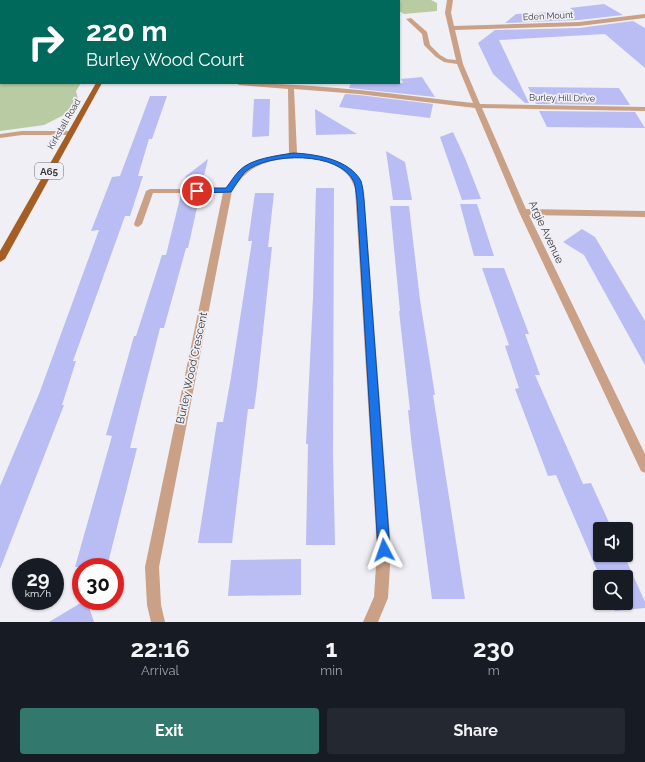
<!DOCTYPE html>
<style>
:root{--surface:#171b24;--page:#242831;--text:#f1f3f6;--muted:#9ea1a6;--accent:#33786c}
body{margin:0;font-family:Raleway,sans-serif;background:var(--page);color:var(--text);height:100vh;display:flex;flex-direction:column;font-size:15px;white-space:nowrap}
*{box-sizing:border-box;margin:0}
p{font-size:13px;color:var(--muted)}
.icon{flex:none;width:22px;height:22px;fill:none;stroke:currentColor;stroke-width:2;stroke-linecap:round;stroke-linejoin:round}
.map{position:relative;height:622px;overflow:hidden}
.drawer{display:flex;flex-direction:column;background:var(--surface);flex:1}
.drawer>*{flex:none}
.top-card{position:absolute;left:0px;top:0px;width:400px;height:84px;box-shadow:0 1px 3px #0004;background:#00695c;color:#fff;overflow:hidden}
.buttons{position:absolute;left:593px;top:522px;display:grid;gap:8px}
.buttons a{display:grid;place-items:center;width:40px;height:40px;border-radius:4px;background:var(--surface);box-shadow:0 1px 3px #0004;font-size:20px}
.speed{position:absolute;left:12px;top:558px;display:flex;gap:8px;font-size:20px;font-weight:700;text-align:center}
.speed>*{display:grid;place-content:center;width:52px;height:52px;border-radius:50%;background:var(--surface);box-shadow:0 1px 3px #0004;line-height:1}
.speed small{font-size:10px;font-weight:400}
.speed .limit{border:6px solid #d22;background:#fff;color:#111}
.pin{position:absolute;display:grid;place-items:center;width:34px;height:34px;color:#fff;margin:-17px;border:2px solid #fff;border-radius:50%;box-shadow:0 1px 4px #0007}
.me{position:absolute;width:44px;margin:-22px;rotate:356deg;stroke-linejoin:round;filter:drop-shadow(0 0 3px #0008)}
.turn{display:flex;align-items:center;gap:14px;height:84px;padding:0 20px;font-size:18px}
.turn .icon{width:52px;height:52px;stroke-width:2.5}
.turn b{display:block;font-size:28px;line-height:34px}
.eta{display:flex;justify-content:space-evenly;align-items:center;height:68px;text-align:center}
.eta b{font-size:24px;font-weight:700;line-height:28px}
.cta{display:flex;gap:8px;margin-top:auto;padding:8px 20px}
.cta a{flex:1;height:46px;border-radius:4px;background:var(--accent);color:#fff;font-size:16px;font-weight:700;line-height:46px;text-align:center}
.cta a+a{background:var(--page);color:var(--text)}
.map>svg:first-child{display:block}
</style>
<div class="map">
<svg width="645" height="622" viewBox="0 0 645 622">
<rect width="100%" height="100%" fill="#efeff5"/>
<!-- green -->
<g fill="#b9cba3">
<path d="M0,0H127L1,1V83H81L76,91L78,99L66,114L44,125L0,131Z"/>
<path d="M378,0H431L437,3V11L404,14L399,11V1Z"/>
</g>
<!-- building -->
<g fill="#b9bdf4">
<path d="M604,4L623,15L579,20L505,23L516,14L574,11L570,8Z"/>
<path d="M633,21L645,28V68L605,34L499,40L529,103H525L493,74L478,43L495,30L579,28Z"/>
<path d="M422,77L435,97L349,88L351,83H403L401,79Z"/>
<path d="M528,87L619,88L630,105L536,104Z"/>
<path d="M345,94L359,95L433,104L430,118L339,107Z"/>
<path d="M150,96H167L152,139H149L138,176H143L130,216H125L73,361H76L62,405H64L0,569V486L39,394L99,230L91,231L112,177L120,176Z"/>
<path d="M254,99H270L269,136L252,137Z"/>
<path d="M315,109L357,134L316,135Z"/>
<path d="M539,111L635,112L645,128L547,127Z"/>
<path d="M453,132L465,158L481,199L462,200L440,137Z"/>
<path d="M386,151L405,162L412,200H393Z"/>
<path d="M208,159L201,188H183L186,176Z"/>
<path d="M316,188H334L333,454L335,545H306L308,444H306L313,297Z"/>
<path d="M255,193H274L268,247H272L257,387L254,409H248L232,543H198L217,422H223L231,377L252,241H248Z"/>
<path d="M181,194H200L188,248H186L164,328H160L142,399L130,448H137L107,567H75L112,436L106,435L134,336H136L162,255H166Z"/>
<path d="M460,204H477L494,256H474Z"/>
<path d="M390,206H409L420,300L435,395H433L465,599H432L412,448L408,410H410L399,311H400Z"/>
<path d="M582,229L595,237L645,321V365L584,255L563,242Z"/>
<path d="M482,268H504L529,334H525L540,375H535L583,484L591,483L612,529H600V555H624L645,602V608L615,611L611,603H626V577H600L556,475L548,476L515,389L519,388L505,346L509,345Z"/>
<path d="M301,559V595L228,596L231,560Z"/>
<path d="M84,601H87L94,622H49Z"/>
</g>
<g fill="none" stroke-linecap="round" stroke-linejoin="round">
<!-- minor -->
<g fill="#caa186" fill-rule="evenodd">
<path d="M447,0H453L451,13L454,26L579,22L645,14V18L579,26L455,30L463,64L480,104L645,107V111L482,108L526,209L645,211V217L529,215L645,454V473L641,471L519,212L475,108L359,94L294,89L297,153C322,155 358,161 364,191L391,550L388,598L378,622H363L374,597L377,550L355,189C346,153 285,153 258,166C247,171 239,180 232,191L159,567L161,605L165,622H151L147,605L145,567L223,193H153L142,224L138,227L135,226L134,224L146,191L150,189H226C242,163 261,158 289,153L288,89L239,85L236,83C315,83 395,94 473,103L457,64L444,62L436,57L424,45L422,34L406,19L411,18L427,32L430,45L440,55L447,59L456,60L445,13Z"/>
<path d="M22,131H71L75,133L71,135H22L0,138V134Z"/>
</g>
<!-- major -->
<g fill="#a55d24" fill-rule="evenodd">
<path d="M143,0H149L142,1Z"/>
<path d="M96,83H102L5,259L0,262V251Z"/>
</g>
</g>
<!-- route -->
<path fill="#1a73e8" stroke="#114b97" d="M293,153C315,154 349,159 361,181C363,187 363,194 364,200L390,550L388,554L384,556L380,554L378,550L357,200C356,195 356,187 354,182C340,151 268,152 245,172C240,178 235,186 231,192L197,193L193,191L197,188H226C230,183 234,176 239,171C251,158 277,156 293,153Z"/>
<g text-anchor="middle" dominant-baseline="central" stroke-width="3.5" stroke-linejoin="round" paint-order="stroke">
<!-- far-street labels -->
<g font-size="9" fill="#39393b" stroke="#efeff5">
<text transform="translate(548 16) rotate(-3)">Eden Mount</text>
<text transform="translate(562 98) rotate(1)">Burley Hill Drive</text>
<text transform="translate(64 124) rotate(-60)">Kirkstall Road</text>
</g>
<!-- shield labels -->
<rect fill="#efeff5" stroke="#707073" stroke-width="1" x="35" y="163" width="28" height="16" rx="3"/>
<g font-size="10" font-weight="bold" fill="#39393b">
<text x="49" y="171">A65</text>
</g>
<!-- street labels -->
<g font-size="11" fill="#39393b" stroke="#efeff5">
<text transform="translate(546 232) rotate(65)">Argie Avenue</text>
<text transform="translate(192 368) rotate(-78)">Burley Wood Crescent</text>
</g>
</g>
</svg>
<div class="buttons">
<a><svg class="icon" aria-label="sound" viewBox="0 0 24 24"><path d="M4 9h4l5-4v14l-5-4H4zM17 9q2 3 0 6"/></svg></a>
<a><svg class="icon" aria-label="search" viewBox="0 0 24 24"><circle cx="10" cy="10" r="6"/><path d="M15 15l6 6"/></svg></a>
</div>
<div class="speed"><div>29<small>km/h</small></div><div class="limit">30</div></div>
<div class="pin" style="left:197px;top:191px;background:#d93025"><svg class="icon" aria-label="arrive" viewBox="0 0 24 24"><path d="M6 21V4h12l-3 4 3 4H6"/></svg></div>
<svg class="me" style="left:384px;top:550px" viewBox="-20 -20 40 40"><path d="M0-17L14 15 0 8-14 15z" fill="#1a73e8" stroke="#fff" stroke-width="4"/></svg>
<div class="top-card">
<div class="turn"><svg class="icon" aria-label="right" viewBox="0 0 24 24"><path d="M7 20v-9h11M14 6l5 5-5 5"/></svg><div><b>220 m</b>Burley Wood Court</div></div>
</div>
</div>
<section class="drawer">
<div class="eta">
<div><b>22:16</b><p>Arrival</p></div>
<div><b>1</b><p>min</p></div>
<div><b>230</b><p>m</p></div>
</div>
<div class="cta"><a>Exit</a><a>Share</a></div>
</section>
